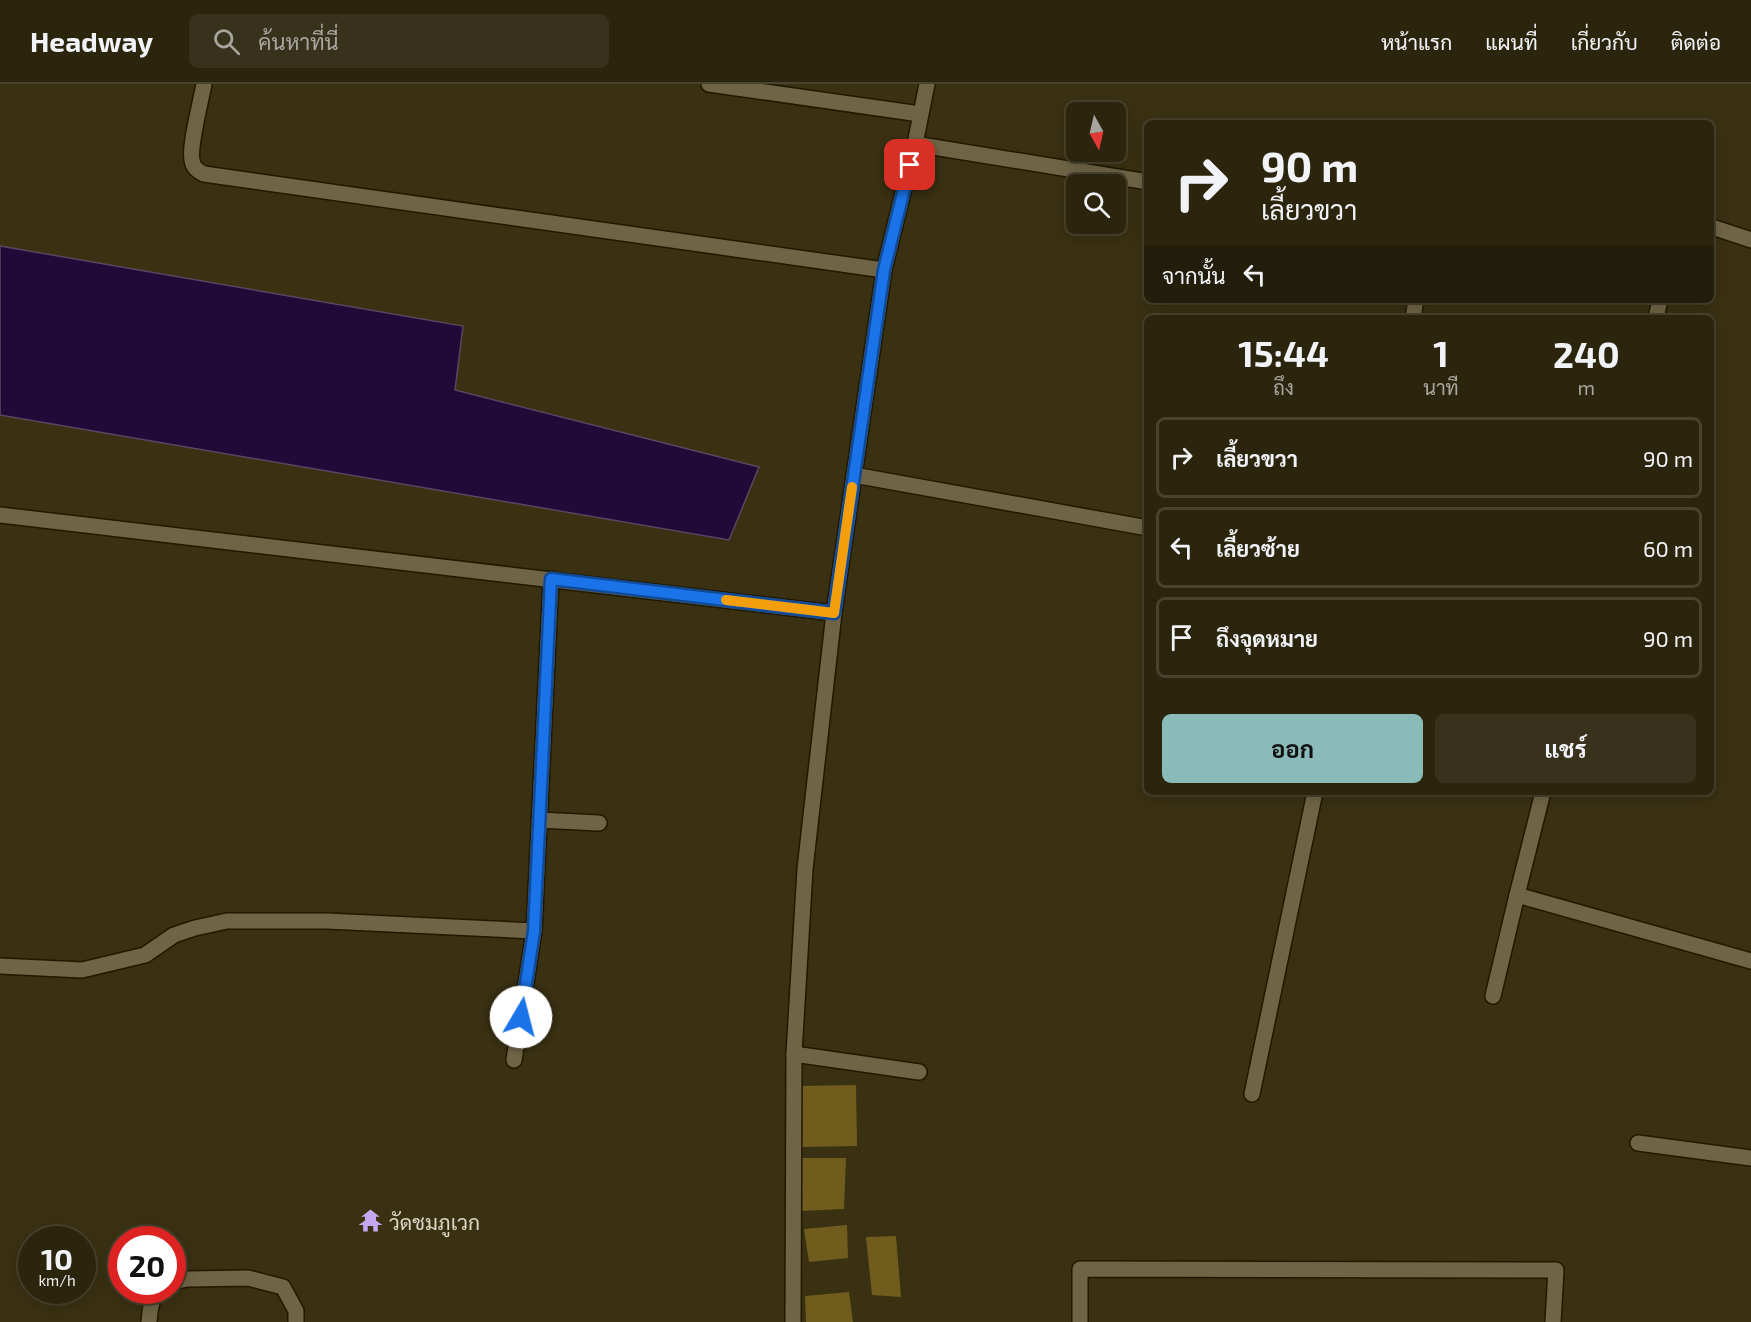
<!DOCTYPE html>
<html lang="th">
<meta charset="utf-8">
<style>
:root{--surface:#2c250e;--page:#38311c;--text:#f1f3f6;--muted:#a6a59e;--line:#48422e;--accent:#8bbbb9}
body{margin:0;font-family:"Exo 2",Sarabun,sans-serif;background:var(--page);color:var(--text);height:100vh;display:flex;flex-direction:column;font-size:22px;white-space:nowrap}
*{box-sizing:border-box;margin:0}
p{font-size:20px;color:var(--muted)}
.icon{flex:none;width:33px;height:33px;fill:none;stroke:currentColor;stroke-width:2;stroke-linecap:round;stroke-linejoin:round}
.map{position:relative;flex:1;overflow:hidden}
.side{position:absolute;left:1144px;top:231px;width:570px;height:480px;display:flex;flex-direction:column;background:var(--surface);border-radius:9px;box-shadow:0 3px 15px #0003,0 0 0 2px var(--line)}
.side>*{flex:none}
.top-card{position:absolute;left:1144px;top:36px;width:570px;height:183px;border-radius:9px;box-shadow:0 3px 15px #0003,0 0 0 2px var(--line);background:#2c250e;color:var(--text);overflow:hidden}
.needle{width:39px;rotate:172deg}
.fabs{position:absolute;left:1066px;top:18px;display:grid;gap:12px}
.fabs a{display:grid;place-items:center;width:60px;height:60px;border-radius:9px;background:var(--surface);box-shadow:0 3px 15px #0003,0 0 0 2px var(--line);font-size:30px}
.speed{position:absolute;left:18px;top:1142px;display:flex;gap:12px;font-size:30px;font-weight:700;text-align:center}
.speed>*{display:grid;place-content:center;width:78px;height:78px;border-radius:50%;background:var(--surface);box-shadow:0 3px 15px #0003,0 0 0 2px var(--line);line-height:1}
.speed small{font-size:15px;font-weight:400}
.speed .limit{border:9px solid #d22;background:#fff;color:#111}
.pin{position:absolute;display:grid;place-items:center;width:51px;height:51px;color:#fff;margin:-26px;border-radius:12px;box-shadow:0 3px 9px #0006}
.me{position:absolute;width:66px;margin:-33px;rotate:8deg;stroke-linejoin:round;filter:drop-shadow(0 0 4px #0008)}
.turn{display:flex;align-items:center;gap:21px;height:126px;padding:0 18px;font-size:27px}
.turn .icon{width:78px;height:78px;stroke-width:2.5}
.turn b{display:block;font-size:42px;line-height:51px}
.then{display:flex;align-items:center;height:57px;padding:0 18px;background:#0003;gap:12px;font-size:22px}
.eta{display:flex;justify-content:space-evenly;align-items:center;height:102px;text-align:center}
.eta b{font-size:36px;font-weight:700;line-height:42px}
.action{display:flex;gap:12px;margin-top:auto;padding:12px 18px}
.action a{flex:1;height:69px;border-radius:9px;background:var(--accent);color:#111;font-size:24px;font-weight:700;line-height:69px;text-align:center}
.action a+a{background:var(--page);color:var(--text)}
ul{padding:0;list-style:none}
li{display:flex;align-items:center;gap:18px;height:81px;margin:0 12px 9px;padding:0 6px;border:3px solid var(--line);border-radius:9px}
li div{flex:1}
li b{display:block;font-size:22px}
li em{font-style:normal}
header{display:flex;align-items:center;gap:36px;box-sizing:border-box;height:84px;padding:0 30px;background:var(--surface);border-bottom:2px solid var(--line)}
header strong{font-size:28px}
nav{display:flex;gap:33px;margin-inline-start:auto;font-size:21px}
.search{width:420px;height:54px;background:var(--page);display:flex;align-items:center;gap:15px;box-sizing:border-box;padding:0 21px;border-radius:9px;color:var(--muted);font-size:22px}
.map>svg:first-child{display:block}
</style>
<header>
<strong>Headway</strong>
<div class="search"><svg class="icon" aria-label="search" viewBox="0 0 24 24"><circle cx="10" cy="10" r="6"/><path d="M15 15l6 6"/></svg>ค้นหาที่นี่</div>
<nav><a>หน้าแรก</a><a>แผนที่</a><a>เกี่ยวกับ</a><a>ติดต่อ</a></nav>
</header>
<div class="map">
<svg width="1751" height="1238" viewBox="0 0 1751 1238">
<rect width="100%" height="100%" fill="#3a3113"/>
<!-- water -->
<path fill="#210a37" stroke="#594762" stroke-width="1.5" d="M0,162L463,242L455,306L759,383L729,456L0,331Z"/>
<!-- building -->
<g fill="#705d1e">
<path d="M856,1001L857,1062L801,1063V1002Z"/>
<path d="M800,1074H846L844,1125L801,1127Z"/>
<path d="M847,1141L848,1174L809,1178L804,1145Z"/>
<path d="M896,1152L901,1213L872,1211L866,1153Z"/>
<path d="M849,1208L853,1238H806L805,1212Z"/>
</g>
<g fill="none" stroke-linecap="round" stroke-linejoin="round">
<defs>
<g id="minor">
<path d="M204,0C201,17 189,62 192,76C193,84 198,87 204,90L884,186"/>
<path d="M709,0L920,30"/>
<path d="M915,60L1148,98"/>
<path d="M1712,143L1751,156"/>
<path d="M1413,234L1416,216"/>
<path d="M1656,234L1660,216"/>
<path d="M854,391L1148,444"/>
<path d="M0,431L834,529"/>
<path d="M1543,708L1517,811L1751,877"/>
<path d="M539,736L599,739"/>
<path d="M0,882L82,886L145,871L174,851L195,844L227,837H327L534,847"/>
<path d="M1493,912L1517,811"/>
<path d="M794,970L919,988"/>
<path d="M514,976L534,847L551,495"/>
<path d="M1252,1010L1315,708"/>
<path d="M1638,1059L1751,1074"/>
<path d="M172,1198L188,1195L248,1194L283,1203L296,1227V1238"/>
<path d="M149,1238C150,1226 151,1216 158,1206"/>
<path d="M793,1238L794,970L805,785L834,529L884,186L915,60L927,0"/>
<path d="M1080,1238V1185L1556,1186L1553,1238"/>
</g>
</defs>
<!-- minor casing -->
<use href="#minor" stroke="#211800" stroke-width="18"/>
<!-- minor -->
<use href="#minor" stroke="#6f6546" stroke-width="15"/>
</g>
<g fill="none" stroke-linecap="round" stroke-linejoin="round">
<defs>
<path id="route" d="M521,933L534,847L551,495L834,529L884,186L910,81"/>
</defs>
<!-- route casing -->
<use href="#route" stroke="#114b97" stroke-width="15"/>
<!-- route -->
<use href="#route" stroke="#1a73e8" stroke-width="10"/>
<!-- slow -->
<path stroke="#f59e0b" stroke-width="10" d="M726,516L834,529L852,403"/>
</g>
<!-- icons -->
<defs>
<symbol id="temple-bare" viewBox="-9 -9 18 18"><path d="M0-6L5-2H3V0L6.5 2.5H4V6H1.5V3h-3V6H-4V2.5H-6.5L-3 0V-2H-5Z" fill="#c5a7f1" stroke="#3a3113" stroke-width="2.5" paint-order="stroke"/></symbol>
</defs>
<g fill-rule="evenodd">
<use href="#temple-bare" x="354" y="1120" width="33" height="33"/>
</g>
<g text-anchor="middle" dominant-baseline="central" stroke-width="6" stroke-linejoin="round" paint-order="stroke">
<!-- poi labels -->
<g font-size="21" fill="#dbd6c5" stroke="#3a3113" text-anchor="start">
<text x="389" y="1137">วัดชมภูเวก</text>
</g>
</g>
</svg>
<div class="fabs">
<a><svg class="needle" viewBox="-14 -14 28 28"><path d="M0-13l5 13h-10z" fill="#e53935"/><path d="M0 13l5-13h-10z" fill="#a6a59e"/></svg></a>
<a><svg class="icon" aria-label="search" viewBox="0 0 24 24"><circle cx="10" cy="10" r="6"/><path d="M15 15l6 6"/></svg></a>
</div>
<div class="speed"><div>10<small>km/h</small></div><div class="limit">20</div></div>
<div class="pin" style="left:910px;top:81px;background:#d93025"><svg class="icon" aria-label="arrive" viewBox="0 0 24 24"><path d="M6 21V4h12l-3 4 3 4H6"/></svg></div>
<svg class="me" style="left:521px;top:933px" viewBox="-20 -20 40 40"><circle r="19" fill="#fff"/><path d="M0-13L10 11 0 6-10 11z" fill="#1a73e8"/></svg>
<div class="top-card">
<div class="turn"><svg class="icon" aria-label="right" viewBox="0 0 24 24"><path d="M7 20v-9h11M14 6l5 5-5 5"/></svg><div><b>90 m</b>เลี้ยวขวา</div></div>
<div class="then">จากนั้น<svg class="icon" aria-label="left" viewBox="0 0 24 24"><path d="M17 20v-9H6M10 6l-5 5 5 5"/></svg></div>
</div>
<section class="side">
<div class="eta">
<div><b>15:44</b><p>ถึง</p></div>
<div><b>1</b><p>นาที</p></div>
<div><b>240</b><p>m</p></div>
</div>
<ul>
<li><svg class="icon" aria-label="right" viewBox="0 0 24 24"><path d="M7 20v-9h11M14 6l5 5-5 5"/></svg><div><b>เลี้ยวขวา</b></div><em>90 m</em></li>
<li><svg class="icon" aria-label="left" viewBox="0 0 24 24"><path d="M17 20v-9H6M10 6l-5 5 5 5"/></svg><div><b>เลี้ยวซ้าย</b></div><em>60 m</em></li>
<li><svg class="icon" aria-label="arrive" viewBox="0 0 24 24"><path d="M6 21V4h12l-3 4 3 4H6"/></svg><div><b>ถึงจุดหมาย</b></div><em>90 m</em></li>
</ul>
<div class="action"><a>ออก</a><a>แชร์</a></div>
</section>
</div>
